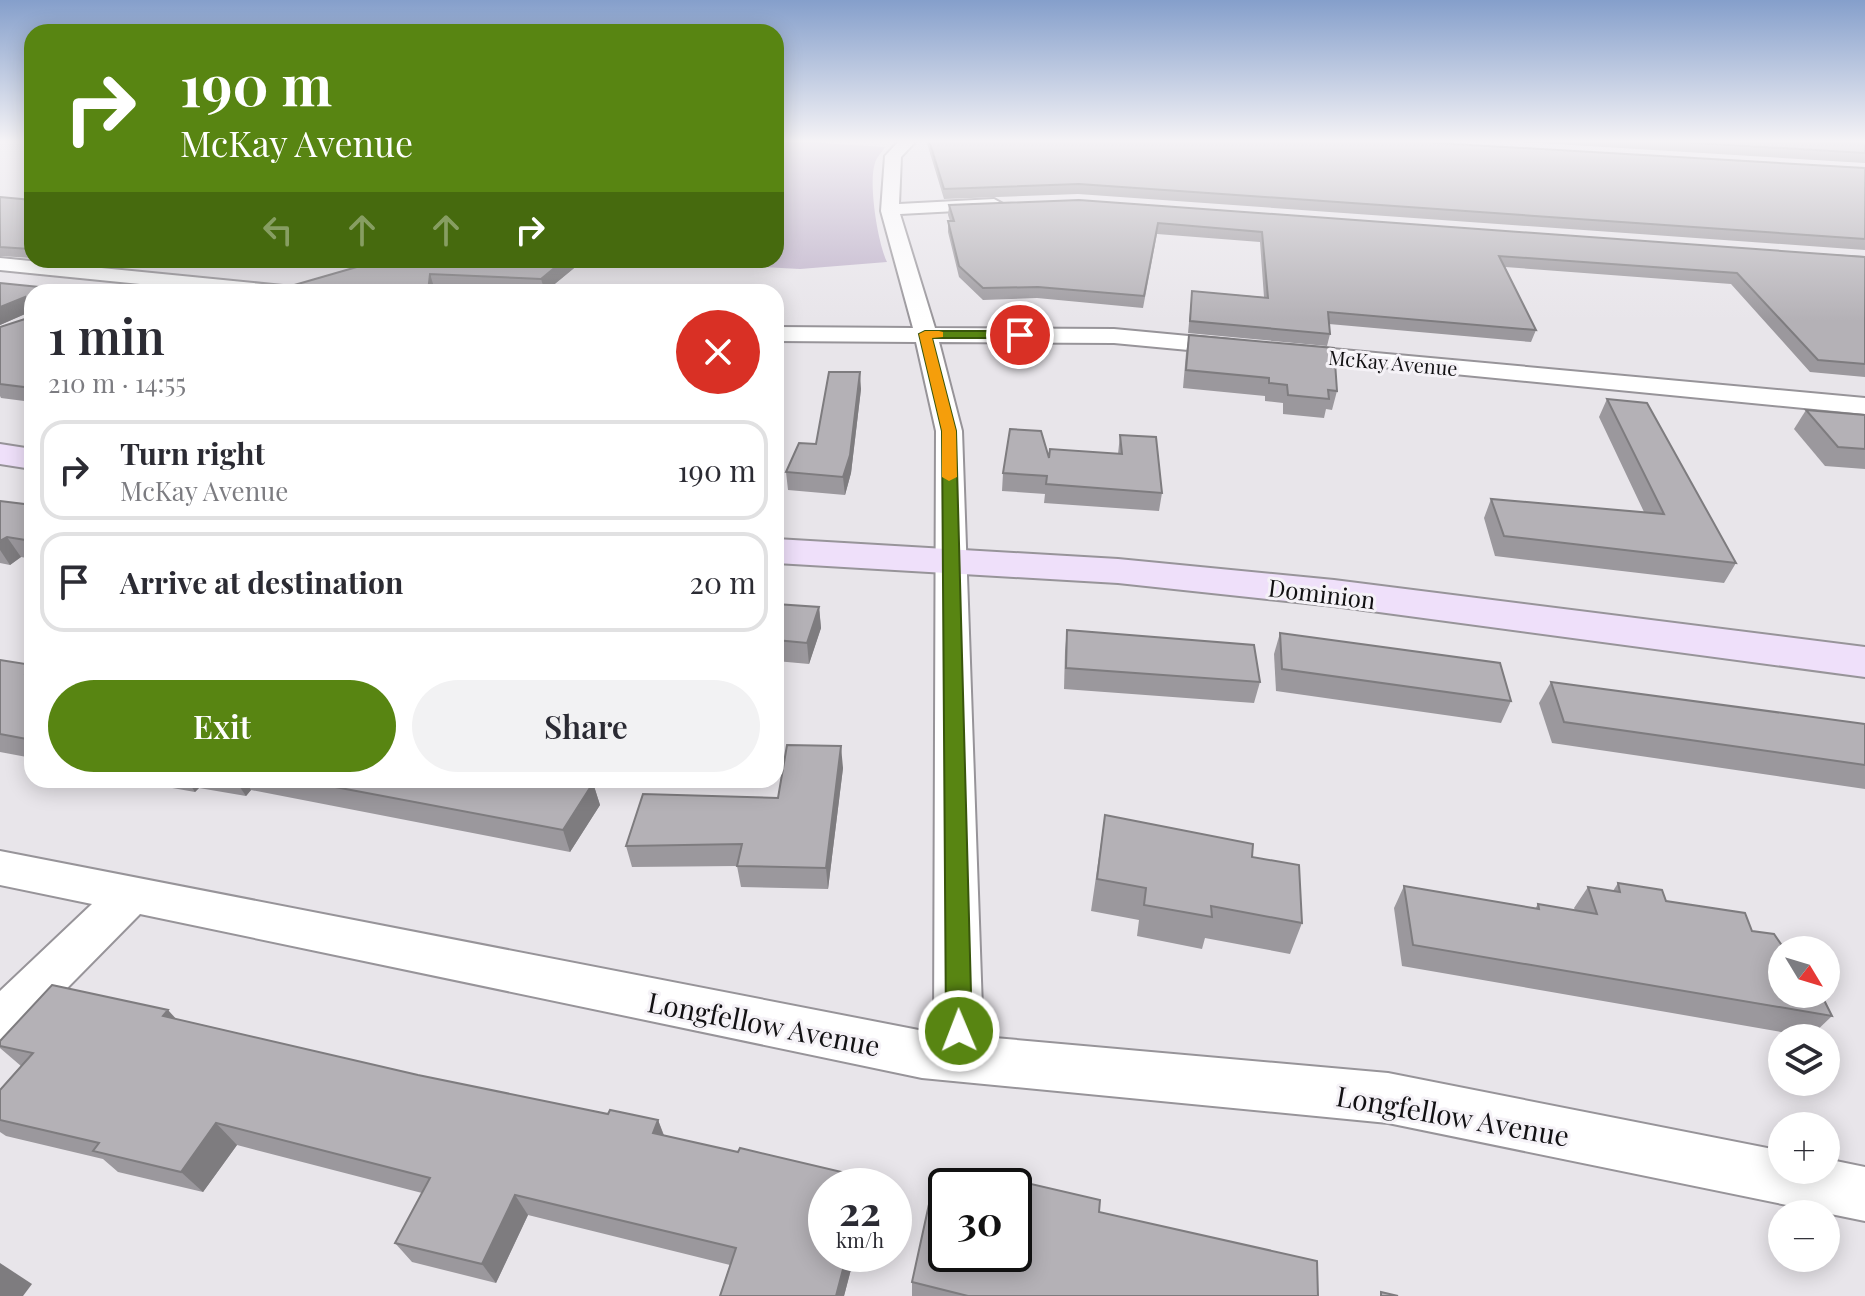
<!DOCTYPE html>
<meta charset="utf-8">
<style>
:root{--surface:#fff;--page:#f2f2f3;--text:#2b2b33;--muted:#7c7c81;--line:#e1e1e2;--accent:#588512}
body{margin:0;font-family:"Playfair Display",serif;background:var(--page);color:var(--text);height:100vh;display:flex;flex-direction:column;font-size:30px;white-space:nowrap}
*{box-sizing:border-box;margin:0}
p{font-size:26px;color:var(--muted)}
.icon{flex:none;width:44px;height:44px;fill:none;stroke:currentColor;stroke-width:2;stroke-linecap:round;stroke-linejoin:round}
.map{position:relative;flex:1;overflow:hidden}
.panel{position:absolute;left:24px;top:284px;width:760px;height:504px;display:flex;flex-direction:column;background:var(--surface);border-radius:24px;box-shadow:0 4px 20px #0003}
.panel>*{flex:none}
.top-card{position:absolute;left:24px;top:24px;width:760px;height:244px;border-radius:24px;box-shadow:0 4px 20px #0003;background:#588512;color:#fff;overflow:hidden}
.needle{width:52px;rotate:128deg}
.buttons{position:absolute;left:1768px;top:936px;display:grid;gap:16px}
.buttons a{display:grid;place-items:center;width:72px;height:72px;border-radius:50%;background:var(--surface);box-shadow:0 4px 20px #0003;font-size:40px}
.speed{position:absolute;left:808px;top:1168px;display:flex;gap:16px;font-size:40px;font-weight:700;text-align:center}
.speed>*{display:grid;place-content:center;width:104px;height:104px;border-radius:50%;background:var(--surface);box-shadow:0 4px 20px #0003;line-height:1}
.speed small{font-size:20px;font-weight:400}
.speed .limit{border:4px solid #111;border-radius:12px;background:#fff;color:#111}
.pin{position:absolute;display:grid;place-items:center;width:68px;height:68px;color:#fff;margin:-34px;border:4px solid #fff;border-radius:50%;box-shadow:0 2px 8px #0007}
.me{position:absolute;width:88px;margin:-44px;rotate:359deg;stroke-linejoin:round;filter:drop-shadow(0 0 6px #0008)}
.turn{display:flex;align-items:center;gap:28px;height:168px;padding:0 24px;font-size:36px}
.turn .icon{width:104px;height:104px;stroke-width:2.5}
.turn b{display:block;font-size:56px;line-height:68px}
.lanes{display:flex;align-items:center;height:76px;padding:0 24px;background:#0003;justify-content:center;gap:40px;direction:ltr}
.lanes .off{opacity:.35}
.round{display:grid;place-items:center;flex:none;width:84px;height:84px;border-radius:42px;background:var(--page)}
.overview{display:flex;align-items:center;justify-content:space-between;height:136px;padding:0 24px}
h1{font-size:48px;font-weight:600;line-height:60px}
.button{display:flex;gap:16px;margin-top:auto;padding:16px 24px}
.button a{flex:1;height:92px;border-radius:48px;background:var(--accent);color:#fff;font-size:32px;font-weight:600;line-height:92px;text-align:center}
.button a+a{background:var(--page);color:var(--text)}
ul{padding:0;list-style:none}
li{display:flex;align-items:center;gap:24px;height:100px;margin:0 16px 12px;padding:0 8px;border:4px solid var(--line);border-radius:24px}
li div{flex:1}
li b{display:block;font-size:30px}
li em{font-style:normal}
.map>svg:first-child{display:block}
</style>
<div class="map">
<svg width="1865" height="1296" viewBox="0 0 1865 1296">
<rect width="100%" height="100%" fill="#e8e5ea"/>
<!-- green -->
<path fill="#beb1c9" d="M776,140L885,147C882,152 876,158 875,163C868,183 878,244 887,262L800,269L636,260H776Z"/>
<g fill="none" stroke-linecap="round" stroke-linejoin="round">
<defs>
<g id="street">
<path d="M900,140H917L901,157L899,204L994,199L1003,204L994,209L900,214L935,328L1114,329L1231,340L1239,342L1242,347L1239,352L1231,354L1114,343L939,342L962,431L983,1037L1388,1073L1782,1151V1170H1826V1159L1865,1167V1221L1388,1123L922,1078L140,914L17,1039L0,1045V991L92,904L0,885V851L934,1033L936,431L916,342L776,341V327L913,328L881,211L885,156Z"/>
<path d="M0,258L283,286L293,292H220L0,270Z"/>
<path d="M1288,345L1865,398V414L1280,357L1276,352L1280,347Z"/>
</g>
<g id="secondary">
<path d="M0,444L32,449V469L0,464Z"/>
<path d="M776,539L1118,559L1334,580L1865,647V677L1334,606L1118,583L776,563Z"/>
</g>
</defs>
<!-- street casing -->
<use href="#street" stroke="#979499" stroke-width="4"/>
<!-- secondary casing -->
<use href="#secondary" stroke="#979499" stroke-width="4"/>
<!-- street -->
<use href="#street" fill="#fff" fill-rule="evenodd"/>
<!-- secondary -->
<use href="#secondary" fill="#efe0fa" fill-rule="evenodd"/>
</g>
<!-- wall -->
<g fill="#9b989d">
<path d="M926,140H1386L1865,168V250L1078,194L944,199Z"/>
<path d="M1490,140H1865V163Z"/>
<path d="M0,197L32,200V258L0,256Z"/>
<path d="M949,205L1865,256V377L1810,372L1731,284L1505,267L1536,330L1531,342L1329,324L1330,334L1327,346L1188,333L1192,291L1264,297L1260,242L1157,234L1143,308L1037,298L983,300L959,277L948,232V221H950L948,215Z"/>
<path d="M381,260L579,264L545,292L434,287V292H270Z"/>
<path d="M0,283L32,292V402L1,398L0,396V327L25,319V314L0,325Z"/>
<path d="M1189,335L1337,391L1332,410L1326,409L1324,418L1283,414V403L1265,401V396L1183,388L1186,353Z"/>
<path d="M861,389L851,473L845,495L788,490L786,472L816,444Z"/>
<path d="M1607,399L1736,563L1724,583L1495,556L1484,518L1491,499L1644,512L1599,417Z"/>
<path d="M1806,410L1865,415V469L1825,466L1794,429Z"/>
<path d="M1120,435L1162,493L1159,511L1044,503L1045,494L1002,491L1003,473L1049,458L1118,454Z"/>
<path d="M0,501L32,505V559L21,557L10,565L0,563Z"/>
<path d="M776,604L819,607L821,628L809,664L776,661Z"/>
<path d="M1067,630L1260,682L1254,703L1064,689L1065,651Z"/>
<path d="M1280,633L1511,701L1501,723L1276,691L1274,654Z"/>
<path d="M0,660L32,665V758L0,752Z"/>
<path d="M1551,682L1865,724V789L1552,743L1539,703Z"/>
<path d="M843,768L828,889L741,887L737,866L632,867L626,846L778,798Z"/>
<path d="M127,780H578L593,783L600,805L570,852L251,790L246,796L199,788L195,792Z"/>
<path d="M1105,815L1252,857L1302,923L1290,954L1205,938L1202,949L1137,936L1139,920L1091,911Z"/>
<path d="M1618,883L1752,931L1832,1016L1810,1037L1402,966L1394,908L1404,886L1535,909L1538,904L1575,910L1574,908L1588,887L1613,891Z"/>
<path d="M177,1019L418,1075L608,1114L658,1120L664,1135L826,1254H855L844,1296H720L730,1265L528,1215L496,1283L412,1262L395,1243L422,1193L237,1145L203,1192L118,1172L103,1159L6,1136L0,1132V1090L21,1066L0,1048V1041Z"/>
<path d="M1099,1212L1318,1296H912V1282L946,1254Z"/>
</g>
<!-- shaded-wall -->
<g fill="#7e7c7f">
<path d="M564,260H578L579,264L545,292L541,279Z"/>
<path d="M430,274L434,287V292H428Z"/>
<path d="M25,297L32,311L0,325V307Z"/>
<path d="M860,372L861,389L851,473L845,495L843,477Z"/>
<path d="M7,537L21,557L10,565L0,550V541Z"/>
<path d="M819,607L821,628L809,664L807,643Z"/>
<path d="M841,746L843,768L828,889L826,868Z"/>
<path d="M187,780H194L199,788L195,792Z"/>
<path d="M235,780H245L251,790L246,796Z"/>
<path d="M593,783L600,805L570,852L563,830Z"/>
<path d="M168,1010L189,1033L163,1016Z"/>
<path d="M658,1120L666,1142L653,1133Z"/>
<path d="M216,1123L237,1145L203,1192L181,1172Z"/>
<path d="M515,1195L528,1215L496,1283L482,1264Z"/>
<path d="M847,1254H855L844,1296H836Z"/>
<path d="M0,1263L32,1284L23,1296H0Z"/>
</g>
<!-- building -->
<g fill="#b4b1b6" stroke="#7e7c7f" stroke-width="2">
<path d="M929,140H1386L1865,168V239L1079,184L944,189Z"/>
<path d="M1645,140H1865V153Z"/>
<path d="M0,197L32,200V248L30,249L0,247Z"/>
<path d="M1079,200L1865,257V364L1818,360L1737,273L1499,256L1536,330L1328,312L1330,334L1190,321L1192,291L1268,298L1262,232L1158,223L1144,296L1038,287L983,288L959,266L948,221H954L949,205Z"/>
<path d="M381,260H564L541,279L430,274L428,292H270Z"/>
<path d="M0,283L89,292H32V388L0,384V327L25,319V297L0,307Z"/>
<path d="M1189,335L1334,348L1337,391L1328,390L1329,399L1288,395L1287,385L1269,383V378L1186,370Z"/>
<path d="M829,372H860L850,455L843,477L786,472L799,443L816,444Z"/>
<path d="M1607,399L1647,403L1736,563L1504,536L1491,499L1664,514Z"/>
<path d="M1806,410L1865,415V449L1838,447Z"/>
<path d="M1010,429L1041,431L1049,458L1050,449L1122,454L1120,435L1156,437L1162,493L1046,484L1047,476L1003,473Z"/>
<path d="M0,501L32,505V541L7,537L0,541Z"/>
<path d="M776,604L819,607L807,643L776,640Z"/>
<path d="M1067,630L1254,645L1260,682L1066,668Z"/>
<path d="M1280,633L1500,663L1511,701L1282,669Z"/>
<path d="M0,660L32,665V669L26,674L32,675V740L0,734Z"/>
<path d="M1551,682L1865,724V765L1564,722Z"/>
<path d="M787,745L841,746L826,868L737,866L742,844L626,846L643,794L778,798Z"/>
<path d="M298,780H578L593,783L563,830Z"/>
<path d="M1105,815L1253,844L1252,857L1299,865L1302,923L1211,906L1212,917L1144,905L1146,888L1097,879Z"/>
<path d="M1618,883L1662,890L1666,901L1745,913L1752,931L1774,934L1783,947L1800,950H1782V994H1821L1832,1016L1413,945L1404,886L1539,909L1538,904L1597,914L1588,887L1620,892Z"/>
<path d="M52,985L168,1010L163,1016L418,1075L608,1114L610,1110L658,1120L653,1133L738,1152L740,1148L867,1178L865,1186H826V1254H847L836,1296H720L736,1248L515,1195L482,1264L395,1243L430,1178L216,1123L181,1172L93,1151L99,1143L0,1120V1090L33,1053L0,1046V1041Z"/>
<path d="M1014,1180L1100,1200L1099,1212L1317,1261L1318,1296H968L912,1282L931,1195L946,1199V1254H1014Z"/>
<path d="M1381,1292L1398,1296H1381Z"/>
</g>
<!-- sky -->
<linearGradient id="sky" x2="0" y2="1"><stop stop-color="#859fcb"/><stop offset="0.44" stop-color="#f5f3f6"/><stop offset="1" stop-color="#f5f3f6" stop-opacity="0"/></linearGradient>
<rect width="1865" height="321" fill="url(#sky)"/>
<!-- route -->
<path fill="#588512" stroke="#39560c" stroke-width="2" d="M1020,331L1026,335L1024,338H932L956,431L972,1031L968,1040L959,1043L950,1040L946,1031L942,431L919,334L925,331Z"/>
<!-- slow -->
<path fill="#f59e0b" d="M939,331L943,332V337L932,338L956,431L957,477L949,481L942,477V431L919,334L925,331Z"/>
<g text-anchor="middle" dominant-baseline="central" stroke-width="6" stroke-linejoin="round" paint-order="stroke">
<!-- far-street labels -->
<g font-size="20" fill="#121113" stroke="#f5f2f7">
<text transform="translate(1393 362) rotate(5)">McKay Avenue</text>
</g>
<!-- street labels -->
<g font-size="24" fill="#121113" stroke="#f5f2f7">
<text transform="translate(1322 593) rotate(7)">Dominion</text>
</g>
<!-- near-street labels -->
<g font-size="28" fill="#121113" stroke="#f5f2f7">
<text transform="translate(764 1023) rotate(11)">Longfellow Avenue</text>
<text transform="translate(1453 1115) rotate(10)">Longfellow Avenue</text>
</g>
</g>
</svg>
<div class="buttons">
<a><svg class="needle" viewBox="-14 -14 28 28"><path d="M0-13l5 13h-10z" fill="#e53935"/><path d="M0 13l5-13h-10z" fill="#7c7c81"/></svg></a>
<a><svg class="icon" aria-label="layers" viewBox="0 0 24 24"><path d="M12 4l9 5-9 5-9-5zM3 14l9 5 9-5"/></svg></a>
<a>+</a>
<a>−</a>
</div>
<div class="speed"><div>22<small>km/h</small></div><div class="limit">30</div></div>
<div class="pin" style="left:1020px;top:335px;background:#d93025"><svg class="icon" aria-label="arrive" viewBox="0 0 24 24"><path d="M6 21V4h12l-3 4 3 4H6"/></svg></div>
<svg class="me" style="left:959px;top:1031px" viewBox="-20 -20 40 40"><circle r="17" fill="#588512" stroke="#fff" stroke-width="3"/><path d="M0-11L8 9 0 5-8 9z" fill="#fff"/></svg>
<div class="top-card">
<div class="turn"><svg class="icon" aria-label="right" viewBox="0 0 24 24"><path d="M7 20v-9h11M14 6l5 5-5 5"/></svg><div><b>190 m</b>McKay Avenue</div></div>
<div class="lanes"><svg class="icon off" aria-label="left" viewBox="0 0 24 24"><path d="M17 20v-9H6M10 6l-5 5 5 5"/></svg><svg class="icon off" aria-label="ahead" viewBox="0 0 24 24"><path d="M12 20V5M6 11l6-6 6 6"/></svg><svg class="icon off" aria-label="ahead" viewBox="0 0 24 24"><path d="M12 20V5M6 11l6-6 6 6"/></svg><svg class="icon" aria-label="right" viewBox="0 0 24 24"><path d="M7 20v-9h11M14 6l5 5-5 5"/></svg></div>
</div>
<section class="panel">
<div class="overview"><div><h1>1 min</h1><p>210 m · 14:55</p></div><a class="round" style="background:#d93025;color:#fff"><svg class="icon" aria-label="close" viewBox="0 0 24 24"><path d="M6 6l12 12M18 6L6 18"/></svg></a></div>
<ul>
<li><svg class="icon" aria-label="right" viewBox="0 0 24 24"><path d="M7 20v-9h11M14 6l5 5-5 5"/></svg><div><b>Turn right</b><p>McKay Avenue</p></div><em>190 m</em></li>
<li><svg class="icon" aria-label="arrive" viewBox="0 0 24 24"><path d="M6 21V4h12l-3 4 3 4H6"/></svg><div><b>Arrive at destination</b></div><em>20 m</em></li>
</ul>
<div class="button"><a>Exit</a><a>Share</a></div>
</section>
</div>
